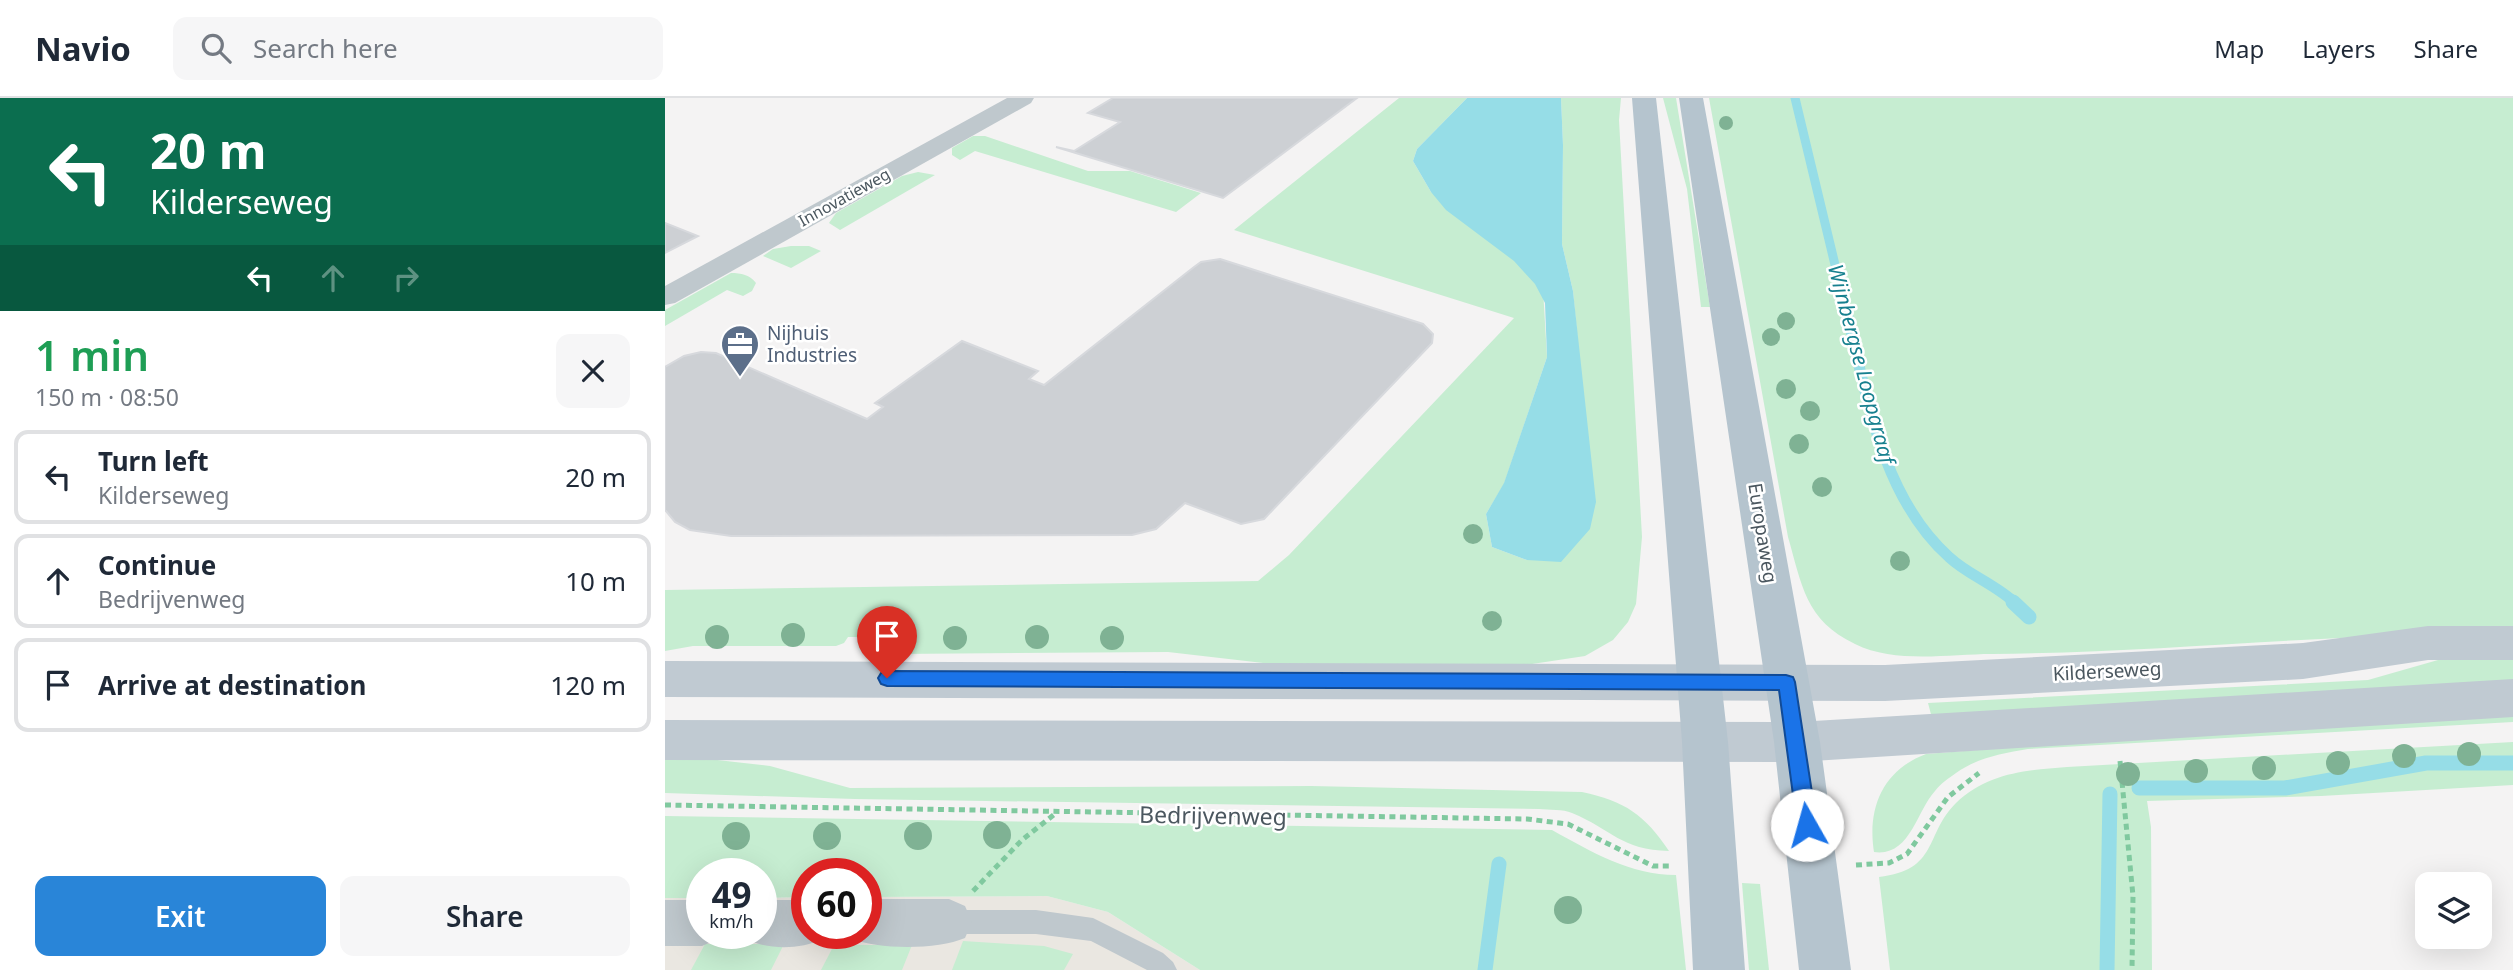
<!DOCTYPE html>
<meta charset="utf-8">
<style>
:root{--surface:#fff;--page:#f6f6f7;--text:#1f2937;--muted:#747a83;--line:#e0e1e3;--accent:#2985d8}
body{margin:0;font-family:"Noto Sans",sans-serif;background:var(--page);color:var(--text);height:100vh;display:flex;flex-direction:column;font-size:26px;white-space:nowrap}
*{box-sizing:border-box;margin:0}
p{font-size:23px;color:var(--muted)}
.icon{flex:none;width:38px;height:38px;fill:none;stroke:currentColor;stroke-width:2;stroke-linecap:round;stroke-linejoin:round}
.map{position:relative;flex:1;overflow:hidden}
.side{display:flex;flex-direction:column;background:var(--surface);width:665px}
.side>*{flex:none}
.banner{background:#0b6e4f;color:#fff;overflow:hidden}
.buttons{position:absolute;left:1750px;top:774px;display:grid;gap:14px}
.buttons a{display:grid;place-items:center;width:77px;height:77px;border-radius:14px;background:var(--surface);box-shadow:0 7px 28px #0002;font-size:35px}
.speed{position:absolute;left:21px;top:760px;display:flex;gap:14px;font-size:35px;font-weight:700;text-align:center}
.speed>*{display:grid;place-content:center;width:91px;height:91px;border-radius:50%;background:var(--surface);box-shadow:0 7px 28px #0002;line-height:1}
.speed small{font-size:18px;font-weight:400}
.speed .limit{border:10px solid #d22;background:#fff;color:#111}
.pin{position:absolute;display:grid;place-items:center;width:60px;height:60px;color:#fff;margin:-72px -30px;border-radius:50% 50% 50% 0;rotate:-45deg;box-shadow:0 0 7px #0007}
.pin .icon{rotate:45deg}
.me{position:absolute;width:77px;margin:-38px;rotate:353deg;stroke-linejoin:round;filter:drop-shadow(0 0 5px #0008)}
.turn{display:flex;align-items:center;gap:24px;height:147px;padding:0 35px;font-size:32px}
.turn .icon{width:91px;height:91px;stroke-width:2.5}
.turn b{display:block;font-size:49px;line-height:60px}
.lanes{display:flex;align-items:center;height:66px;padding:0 35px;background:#0003;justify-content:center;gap:35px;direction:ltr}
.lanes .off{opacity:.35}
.round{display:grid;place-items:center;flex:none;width:74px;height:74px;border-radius:14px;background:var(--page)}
.summary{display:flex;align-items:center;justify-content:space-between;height:119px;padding:0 35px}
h1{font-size:42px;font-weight:600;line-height:52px;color:#1e9e55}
.primary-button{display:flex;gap:14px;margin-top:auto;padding:14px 35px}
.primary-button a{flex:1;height:80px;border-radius:14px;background:var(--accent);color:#fff;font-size:28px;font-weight:600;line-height:80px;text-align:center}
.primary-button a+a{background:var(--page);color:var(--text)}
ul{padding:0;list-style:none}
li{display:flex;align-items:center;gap:21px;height:94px;margin:0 14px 10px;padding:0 21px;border:4px solid var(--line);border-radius:14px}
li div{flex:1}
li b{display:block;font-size:26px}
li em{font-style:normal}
header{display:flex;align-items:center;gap:42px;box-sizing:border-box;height:98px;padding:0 35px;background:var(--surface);border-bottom:2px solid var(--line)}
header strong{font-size:33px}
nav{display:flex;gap:38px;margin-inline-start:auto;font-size:24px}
.search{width:490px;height:63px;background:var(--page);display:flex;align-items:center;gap:18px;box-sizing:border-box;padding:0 24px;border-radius:14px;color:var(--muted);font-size:26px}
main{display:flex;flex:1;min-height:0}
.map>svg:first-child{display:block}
</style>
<header>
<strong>Navio</strong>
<div class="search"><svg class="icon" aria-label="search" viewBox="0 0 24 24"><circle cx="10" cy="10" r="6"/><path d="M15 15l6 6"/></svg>Search here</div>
<nav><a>Map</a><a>Layers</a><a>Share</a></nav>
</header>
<main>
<section class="side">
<div class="banner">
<div class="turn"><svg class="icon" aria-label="left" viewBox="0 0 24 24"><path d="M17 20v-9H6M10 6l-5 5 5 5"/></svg><div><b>20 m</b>Kilderseweg</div></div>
<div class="lanes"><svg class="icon" aria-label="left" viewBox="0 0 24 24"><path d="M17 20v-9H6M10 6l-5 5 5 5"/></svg><svg class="icon off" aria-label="ahead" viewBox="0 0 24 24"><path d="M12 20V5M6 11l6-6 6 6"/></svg><svg class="icon off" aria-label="right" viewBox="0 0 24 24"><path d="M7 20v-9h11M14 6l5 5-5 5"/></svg></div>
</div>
<div class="summary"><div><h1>1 min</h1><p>150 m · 08:50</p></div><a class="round"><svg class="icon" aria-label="close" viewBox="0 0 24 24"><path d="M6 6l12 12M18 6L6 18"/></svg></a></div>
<ul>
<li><svg class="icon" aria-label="left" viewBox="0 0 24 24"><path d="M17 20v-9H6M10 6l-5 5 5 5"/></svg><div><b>Turn left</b><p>Kilderseweg</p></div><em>20 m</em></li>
<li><svg class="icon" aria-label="ahead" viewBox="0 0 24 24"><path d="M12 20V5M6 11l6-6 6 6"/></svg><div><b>Continue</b><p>Bedrijvenweg</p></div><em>10 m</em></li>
<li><svg class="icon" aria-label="arrive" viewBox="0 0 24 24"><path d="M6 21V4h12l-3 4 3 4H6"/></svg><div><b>Arrive at destination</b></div><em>120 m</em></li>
</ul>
<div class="primary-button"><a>Exit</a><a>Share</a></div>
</section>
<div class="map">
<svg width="1848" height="872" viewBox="0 0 1848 872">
<rect width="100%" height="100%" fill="#f4f3f3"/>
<!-- commercial -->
<path fill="#eae7e1" d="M382,798L443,814L535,872H0V800H37V835H96V800L142,799V835H201V799Z"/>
<!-- green -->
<g fill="#c6edd1">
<path d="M734,0H802L752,51L748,63L766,94L875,140L882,259L839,386L821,416L827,449L862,462L915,266L908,193L897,146L898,47L896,0H956L954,22L977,439L971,506L963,524L948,542L920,558L867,566L757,570H643L503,554L231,556L235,548H204L208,539H183L179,545L171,548H28L0,553V492L593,483L624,457L849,220L569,132Z"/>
<path d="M998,0H1011L1045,209H1036L1022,91Z"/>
<path d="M1044,0H1848V537C1806,538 1763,537 1720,538C1589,543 1458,555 1327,556C1284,556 1230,566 1190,546C1140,522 1137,487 1123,439Z"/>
<path d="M308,38H320L423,73H465L536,95L511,114L310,53L295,62L287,57V50Z"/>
<path d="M253,74L270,77L175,132L164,125L171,115L237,78Z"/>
<path d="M126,148H144L156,153L126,170L98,158L108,151Z"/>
<path d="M66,175C76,175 85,177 91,185L87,193L78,198L62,192L0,228V212Z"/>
<path d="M1848,558V586L1268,624L1263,605L1703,582L1773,562Z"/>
<path d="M1848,610V624L1363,651C1338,655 1312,660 1291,675C1284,680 1275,686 1270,693C1251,714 1245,759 1209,754C1202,710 1218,672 1261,656Z"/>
<path d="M1848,644V687L1656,698L1482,703L1486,729L1487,872H1225L1214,779C1274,772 1259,737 1291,705C1322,675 1361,672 1402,669Z"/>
<path d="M0,656L105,668L185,690L646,688L917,694C960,703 980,717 1004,753C956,752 946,731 907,715C898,711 884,712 874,711L190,701L0,695Z"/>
<path d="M0,718L887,732C927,754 965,777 1011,777L1021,872H535L443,814L382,798L201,799V775H142V799L96,800V775H37V800H0Z"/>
<path d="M1077,785L1095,786L1104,872H1084Z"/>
<path d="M298,843L379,848L408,856L399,872H287Z"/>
<path d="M40,846H119L106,872H26Z"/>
<path d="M169,847H247L237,872H156Z"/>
</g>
<!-- water -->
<path fill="#96dde7" d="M802,0H896L898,47L897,146L908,193L931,404L925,431L896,464L862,462L827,449L821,416L839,385L882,259L880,205L870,186L849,163L781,112L766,94L748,63L752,51Z"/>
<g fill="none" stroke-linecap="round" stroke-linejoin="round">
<!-- stream-far2 -->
<path stroke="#96dde7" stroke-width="9" d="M1130,0L1183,221"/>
<!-- stream-far1 -->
<path stroke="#96dde7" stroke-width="11" d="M1183,219C1202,301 1218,400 1284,459C1303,477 1330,486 1350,505"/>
<!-- stream -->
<g stroke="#96dde7" stroke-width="15">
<path d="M1348,504L1364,519"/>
<path d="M1474,690H1620L1761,665H1848"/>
<path d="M820,872L834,766"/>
<path d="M1442,872L1445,696"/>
</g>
</g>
<!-- building -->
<g fill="#cdd0d4" stroke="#d7d9dd" stroke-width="2">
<path d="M448,0H692L558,100L391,49L409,53L455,24L423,15Z"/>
<path d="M0,125L33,138L0,155Z"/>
<path d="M555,161L758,226L768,236L767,245L599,421L576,426L520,405L491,431L467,437L66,438L25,432L10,424L0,412V269L19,258L36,254L51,255L202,321L218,309L210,305L297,243L373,273L364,281L379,287L529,169L536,164Z"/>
</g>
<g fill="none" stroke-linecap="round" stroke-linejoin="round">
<!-- path -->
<g stroke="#80c99f" stroke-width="5" stroke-dasharray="6 4.5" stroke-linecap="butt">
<path d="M1455,663L1468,798L1467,872"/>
<path d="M0,707L862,721L903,726L988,768H1004"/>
<path d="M1191,767L1224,765L1242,756L1283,699L1314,675"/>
<path d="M308,793L357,742L391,715"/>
</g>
<!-- lane -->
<path fill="#bfc8cd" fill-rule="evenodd" d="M284,812H371L428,820L498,855L508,864L512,872H482L426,843L371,836H284L276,832L272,824L276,816Z"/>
<!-- street -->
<g fill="#bfc8cd" fill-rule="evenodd">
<path d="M342,0H369L366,5L10,205L0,207V188Z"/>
<path d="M201,801H284L300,808L307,824L300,840C272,852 213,852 185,840L182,835H201Z"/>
<path d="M0,802H37V835H56L53,841L37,848H0Z"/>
<path d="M96,802H142V835H161L158,841C134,852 104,852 80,841L77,835H96Z"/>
</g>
<!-- secondary -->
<g fill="#c0cad2" fill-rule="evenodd">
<path d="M1763,528H1848V562H1763L1638,581L1220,603L0,599V563L1220,567L1638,545Z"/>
<path d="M1848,581V619L1132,664L0,662V622L1132,624Z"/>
</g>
<!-- primary -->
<g fill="#b5c4ce" fill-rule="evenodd">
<path d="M967,0H991L1063,644L1080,872H1028L1017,644Z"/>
<path d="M1014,0H1038L1155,644L1186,872H1134L1109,644Z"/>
</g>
</g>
<!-- trees -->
<g fill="#7fb294">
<circle cx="1061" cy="25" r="7"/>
<circle cx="1121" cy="223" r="9"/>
<circle cx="1106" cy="239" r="9"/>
<circle cx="1121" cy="291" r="10"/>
<circle cx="1145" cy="313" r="10"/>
<circle cx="1134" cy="346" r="10"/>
<circle cx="1157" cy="389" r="10"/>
<circle cx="808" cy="436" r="10"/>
<circle cx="1235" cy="463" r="10"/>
<circle cx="827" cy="523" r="10"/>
<circle cx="128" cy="537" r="12"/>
<circle cx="220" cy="538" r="12"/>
<circle cx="52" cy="539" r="12"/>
<circle cx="372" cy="539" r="12"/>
<circle cx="290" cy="540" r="12"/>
<circle cx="447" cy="540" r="12"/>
<circle cx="1804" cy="656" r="12"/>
<circle cx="1739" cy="658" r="12"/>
<circle cx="1673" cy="665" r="12"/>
<circle cx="1599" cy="670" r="12"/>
<circle cx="1531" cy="673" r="12"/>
<circle cx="1463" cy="676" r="12"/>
<circle cx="332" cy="737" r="14"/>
<circle cx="71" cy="738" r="14"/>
<circle cx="162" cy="738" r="14"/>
<circle cx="253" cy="738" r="14"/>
<circle cx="903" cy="812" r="14"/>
</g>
<!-- route -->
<path fill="#1a73e8" stroke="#114b97" stroke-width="2" d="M222,573L1121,577L1128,579L1130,584L1152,727L1149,734L1142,737L1135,734L1132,727L1114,592L222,588L216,586L213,580L216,575Z"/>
<!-- icons -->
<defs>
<symbol id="office-pin" viewBox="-11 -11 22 30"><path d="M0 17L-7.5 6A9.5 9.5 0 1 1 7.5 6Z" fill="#5c6f8a" stroke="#fff"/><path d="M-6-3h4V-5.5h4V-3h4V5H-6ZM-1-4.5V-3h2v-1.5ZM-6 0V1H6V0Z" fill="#fff"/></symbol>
</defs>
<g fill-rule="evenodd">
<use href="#office-pin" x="53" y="224" width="44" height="60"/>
</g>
<g text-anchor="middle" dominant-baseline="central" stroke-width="5" stroke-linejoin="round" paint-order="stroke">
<!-- far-street labels -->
<g font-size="16" fill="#4b575f" stroke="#fff">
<text transform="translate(179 99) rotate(-29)">Innovatieweg</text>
</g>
<!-- service labels -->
<g font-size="19" fill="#4e5e75" stroke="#fff" text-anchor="start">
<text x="102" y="235">Nijhuis<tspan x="102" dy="22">Industries</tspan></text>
</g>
<!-- street labels -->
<g font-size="19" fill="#4b575f" stroke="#fff">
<text transform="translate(1098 435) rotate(81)">Europaweg</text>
<text transform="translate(1442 573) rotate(-3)">Kilderseweg</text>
</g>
<!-- water labels -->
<g font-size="21" font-style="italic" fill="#17808f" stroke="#fff">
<text transform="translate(1197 266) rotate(75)">Wijnbergse Loopgraaf</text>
</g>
<!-- near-street labels -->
<g font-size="23" fill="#4b575f" stroke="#fff">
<text transform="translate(548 717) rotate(1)">Bedrijvenweg</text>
</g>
</g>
</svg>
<div class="buttons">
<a><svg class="icon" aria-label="layers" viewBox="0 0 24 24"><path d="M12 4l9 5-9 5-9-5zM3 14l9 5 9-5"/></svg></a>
</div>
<div class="speed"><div>49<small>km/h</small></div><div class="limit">60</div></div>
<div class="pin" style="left:222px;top:580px;background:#d93025"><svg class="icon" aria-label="arrive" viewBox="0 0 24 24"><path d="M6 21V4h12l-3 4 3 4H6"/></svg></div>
<svg class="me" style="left:1142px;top:727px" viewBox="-20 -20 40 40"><circle r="19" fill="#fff"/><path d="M0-13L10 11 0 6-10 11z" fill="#1a73e8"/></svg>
</div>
</main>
